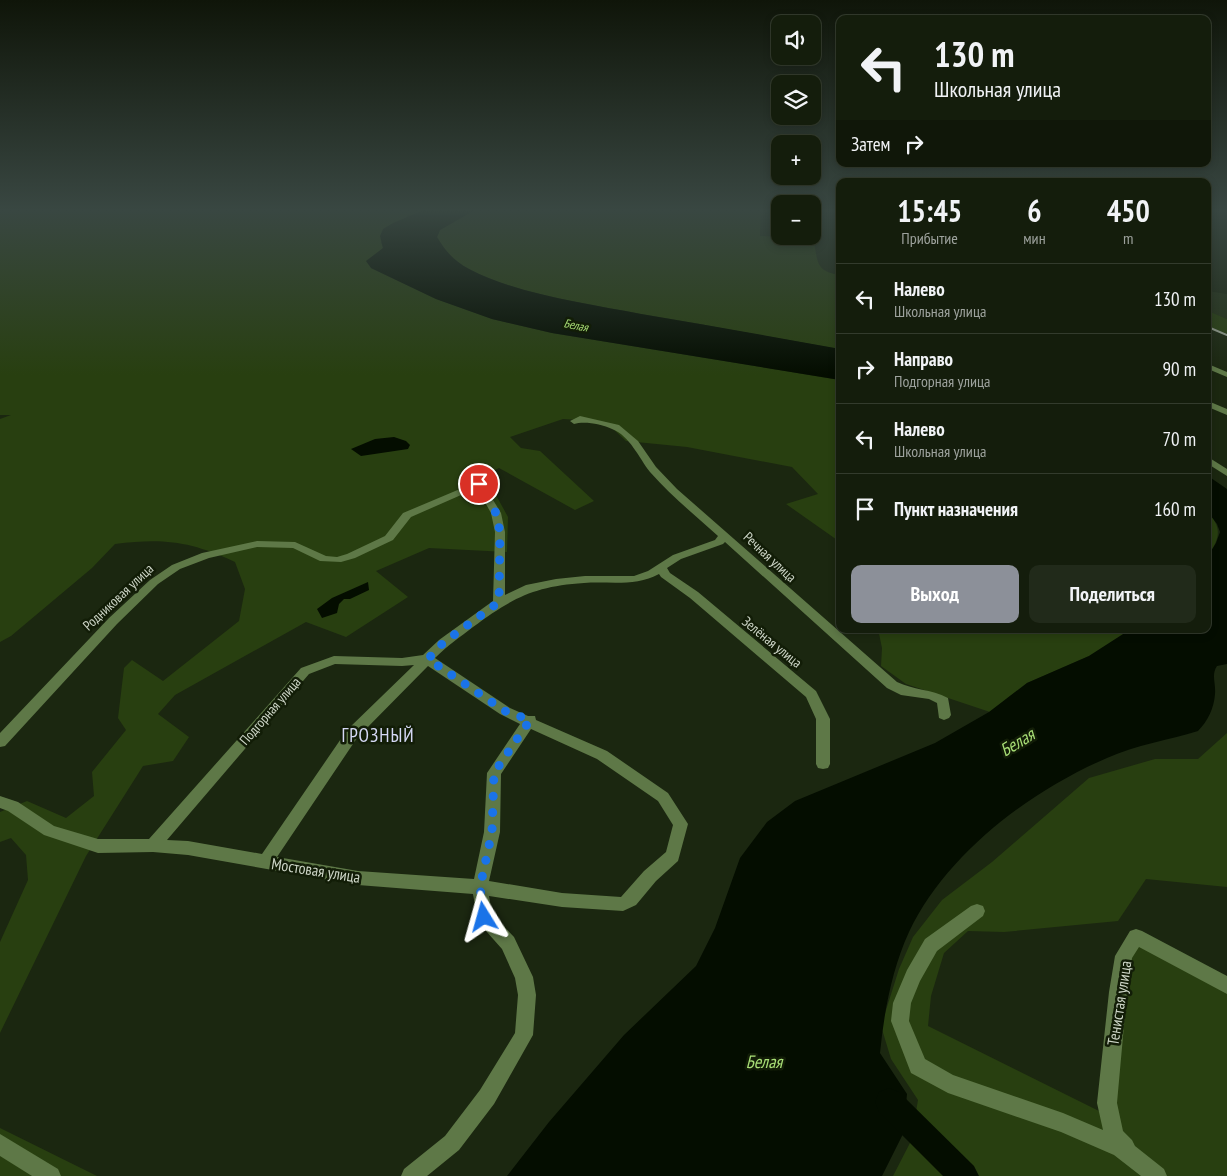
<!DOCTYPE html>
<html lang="ru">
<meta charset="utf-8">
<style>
:root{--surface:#141d0c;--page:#212a1a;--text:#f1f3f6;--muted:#9da29d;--line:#333b2d;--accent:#8c9099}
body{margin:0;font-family:"PT Sans Narrow",sans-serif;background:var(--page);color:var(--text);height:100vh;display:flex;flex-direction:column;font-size:19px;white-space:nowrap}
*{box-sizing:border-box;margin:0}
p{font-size:16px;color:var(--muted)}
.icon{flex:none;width:28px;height:28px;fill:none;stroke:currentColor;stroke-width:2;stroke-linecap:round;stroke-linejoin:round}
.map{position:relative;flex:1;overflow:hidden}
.details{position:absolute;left:836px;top:178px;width:375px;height:455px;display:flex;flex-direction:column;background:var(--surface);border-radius:10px;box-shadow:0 2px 8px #0003,0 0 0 1px var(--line)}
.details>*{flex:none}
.hud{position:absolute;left:836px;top:15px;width:375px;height:152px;border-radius:10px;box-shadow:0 2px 8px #0003,0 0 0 1px var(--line);background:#141d0c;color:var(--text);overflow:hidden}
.fabs{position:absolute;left:771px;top:15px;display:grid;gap:10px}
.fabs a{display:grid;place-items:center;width:50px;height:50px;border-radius:10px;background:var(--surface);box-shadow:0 2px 8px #0003,0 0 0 1px var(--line);font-size:25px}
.pin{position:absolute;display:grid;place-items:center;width:42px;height:42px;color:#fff;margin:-21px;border:2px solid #fff;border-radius:50%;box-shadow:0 1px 5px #0007}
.me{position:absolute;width:55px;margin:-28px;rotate:352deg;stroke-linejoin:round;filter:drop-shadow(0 0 4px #0008)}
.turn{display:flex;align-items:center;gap:18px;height:105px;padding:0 15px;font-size:22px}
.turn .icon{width:65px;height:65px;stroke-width:2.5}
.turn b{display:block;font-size:35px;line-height:42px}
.then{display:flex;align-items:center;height:48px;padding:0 15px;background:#0003;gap:10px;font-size:19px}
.eta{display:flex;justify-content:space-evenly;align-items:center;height:85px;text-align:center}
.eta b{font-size:30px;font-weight:700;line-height:35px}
.button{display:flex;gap:10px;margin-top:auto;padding:10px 15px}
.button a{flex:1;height:58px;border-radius:10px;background:var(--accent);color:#fff;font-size:20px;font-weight:700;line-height:58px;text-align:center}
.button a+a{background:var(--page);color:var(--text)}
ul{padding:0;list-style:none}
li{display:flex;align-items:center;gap:15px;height:70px;padding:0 15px;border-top:1px solid var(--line)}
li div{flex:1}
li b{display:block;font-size:19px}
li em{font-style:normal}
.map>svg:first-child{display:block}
</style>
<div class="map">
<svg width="1227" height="1176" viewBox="0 0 1227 1176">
<rect width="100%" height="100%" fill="#1b2710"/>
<!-- built -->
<path fill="#233116" d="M1208,291L1227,294V319L1208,312Z"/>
<!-- green -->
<g fill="#283f10">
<path d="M0,211H422L407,216L381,242L383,248L371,268L436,299L492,319L552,333L840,380V542L786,504L818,494L792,467L687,447L626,441L611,427L579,420L563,419L510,437L521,448L540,451L594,501L575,510L499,468L485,475L508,517L507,552L429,548L376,571L408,597L346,637L306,622L175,695L158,714L189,737L173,761L143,766L86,856L0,1033V942L28,880L26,855L11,838L0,842V812L27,801L66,818L94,796L92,772L126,730L118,718L124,668L132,660L163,681L239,621L245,589L235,562C190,541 163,538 115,544L92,568L11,636L0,642V419L11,415H0Z"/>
<path d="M473,211H761L760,236L808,238L814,242C818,263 816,271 840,275V349C774,338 708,325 641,314C588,304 516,294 469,269C454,261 445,251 437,237L440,230Z"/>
<path d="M1208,311L1227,319V334L1208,326Z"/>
<path d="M1208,512C1223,529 1219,539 1208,556Z"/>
<path d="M878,629H1131L1089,656L1027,683L990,712L906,684L881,666L882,648Z"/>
<path d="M1227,733V887L1146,879L1118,921L1004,932L968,931L944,953L931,996L928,1026L1101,1112L1134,931L1227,976V1176H893L911,1141L918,1100L891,1059L881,1026L899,969L913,937L942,900L992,862L1089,778L1155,759H1198Z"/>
<path d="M0,1128L97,1176H0Z"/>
</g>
<!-- water -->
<g fill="#040d00">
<path d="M422,211H473L440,230L437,237C445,251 454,261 469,269C516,294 588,304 641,314C708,325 774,337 840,349V380L552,333L492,319L436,299L371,268L366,261L383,248L380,236L383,229L393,223Z"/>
<path d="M394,437L406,441L410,445L408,449L361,456L351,449L375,439Z"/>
<path d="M1208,476L1227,489V664L1217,666C1211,675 1216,683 1215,694C1214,708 1208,721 1198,731C1169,740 1136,745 1107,758C1030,791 946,854 909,932C892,969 884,1012 880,1053L907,1094L903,1134L882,1176H507L549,1122L624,1035L696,966L715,928L740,858L767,822L795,801L935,743L989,712L1027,683L1089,656L1131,629H1208V556L1216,543L1220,532L1217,524L1208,512Z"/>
<path d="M368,582L369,590L350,599H344L339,604L337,613L322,618L317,609L332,598Z"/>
</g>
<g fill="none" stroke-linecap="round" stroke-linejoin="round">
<!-- river -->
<path fill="#040d00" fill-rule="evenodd" d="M889,1088L899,1092L974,1166L979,1176H943L879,1112L875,1102L879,1092Z"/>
<!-- minor -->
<g fill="#5e7847" fill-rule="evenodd">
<path d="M1208,364L1227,372V377L1208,369Z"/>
<path d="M1208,401L1227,409V415L1208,407Z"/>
<path d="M580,416L619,425L638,441L656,467L677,489L897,682C913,690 931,689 948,698L951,715L949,718L944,720L939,718L937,703L929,699L901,695L887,688L725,542L723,544L681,559L667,568L670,573L698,592L816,691L830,719V764L828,768L823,769L818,768L816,764V719L806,697L690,598L661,577L659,574C636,587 609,581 584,583C535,586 512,598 473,627C460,637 447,646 435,658L510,708L528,716H535L536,720L607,751L668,793L688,824L678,861L656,881L636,905L623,911L562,907L489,896L492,914L514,937L533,977L536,995L533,1035L494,1104L459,1150L427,1176H401L404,1169L445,1136L480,1090L515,1033L518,995L515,978L502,949L478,922L473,894L358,885L188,855L153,852L98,853L44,835L8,811L0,808V796L18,802L54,826L98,839H149L301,668L334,656L402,658L423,655L439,640L493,601L495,532L491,513L477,488L411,517L393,540L355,558L341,562L320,561L293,548L257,547L209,558L180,569L158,584L117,624L5,746L0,747V733L109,618L150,580L172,565L202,553L257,541L295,542L326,556L337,557L347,554L385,536L403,513L479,481L482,482L501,513L505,532V595L526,585L556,579L585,576H634L648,571L673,555L715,540L718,536C695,515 671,496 650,472C639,458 630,436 612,429C602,424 584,421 574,424L570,421ZM335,664L402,666L414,665L347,730L262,854L188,841L167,840L309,674ZM428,666L500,714L520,724L487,773L484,832L474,879L358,871L277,857L357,738ZM531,729L597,759L658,801L673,825L666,852L644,871L621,897L562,893L489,881L500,832L501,774Z"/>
<path d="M1208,457L1227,469V476L1208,464Z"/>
<path d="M977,904L983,906L985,911L983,916L937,951L920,981L911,1003L909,1021L925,1059L953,1075L1063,1113L1103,1130L1097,1103L1109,992L1115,956L1130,931L1136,929L1142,931L1227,976V994L1139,947L1132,958L1127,992L1117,1103L1123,1131L1132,1140L1135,1146L1164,1169L1167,1176H1141L1114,1155L1061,1132L948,1093L911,1073L891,1021L893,1003L907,970L925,939L971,906Z"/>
<path d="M0,1134L58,1169L61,1176H32L0,1156Z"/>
</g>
<!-- rail -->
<path stroke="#9ba494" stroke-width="2" d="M1208,327L1227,335"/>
</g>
<!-- sky -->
<linearGradient id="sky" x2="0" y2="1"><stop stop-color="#0f1509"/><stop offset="0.56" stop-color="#394742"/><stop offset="1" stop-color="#394742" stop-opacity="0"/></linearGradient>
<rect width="1227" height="375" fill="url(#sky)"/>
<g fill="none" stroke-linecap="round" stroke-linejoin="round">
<!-- route -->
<path stroke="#1a73e8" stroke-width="9" stroke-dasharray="0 16.2" d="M479,484L496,513L500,532L499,602L443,643L428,659L505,711L530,720L494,773L492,832L480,887L484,917"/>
</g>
<g text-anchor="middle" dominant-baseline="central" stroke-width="5" stroke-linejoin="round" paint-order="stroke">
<!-- far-water labels -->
<g font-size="12" font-style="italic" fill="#a8de76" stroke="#121d07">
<text transform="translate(576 325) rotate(11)">Белая</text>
</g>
<!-- street labels -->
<g font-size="14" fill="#cdd5c7" stroke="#121d07">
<text transform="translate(770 557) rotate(43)">Речная улица</text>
<text transform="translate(118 597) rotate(-43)">Родниковая улица</text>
<text transform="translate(772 642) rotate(39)">Зелёная улица</text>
<text transform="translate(270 711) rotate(-49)">Подгорная улица</text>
</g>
<!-- near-street labels -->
<g font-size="16" fill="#cdd5c7" stroke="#121d07">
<text transform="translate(316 870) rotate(9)">Мостовая улица</text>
<text transform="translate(1119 1003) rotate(-81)">Тенистая улица</text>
</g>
<!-- near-water labels -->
<g font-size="18" font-style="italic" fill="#a8de76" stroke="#121d07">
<text transform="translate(1017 742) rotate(-31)">Белая</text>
<text x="764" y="1061">Белая</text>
</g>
<!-- near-quarter labels -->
<g font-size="19" letter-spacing="1" fill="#d5d8f5" stroke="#121d07">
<text x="378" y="735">ГРОЗНЫЙ</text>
</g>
</g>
</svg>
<div class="fabs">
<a><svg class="icon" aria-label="sound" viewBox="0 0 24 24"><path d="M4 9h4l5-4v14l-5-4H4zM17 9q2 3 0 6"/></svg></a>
<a><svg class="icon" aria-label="layers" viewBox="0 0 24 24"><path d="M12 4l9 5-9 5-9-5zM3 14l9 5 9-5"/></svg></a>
<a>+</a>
<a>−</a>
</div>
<div class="pin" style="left:479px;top:484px;background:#d93025"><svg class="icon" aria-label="arrive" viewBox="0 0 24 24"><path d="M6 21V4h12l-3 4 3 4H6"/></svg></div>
<svg class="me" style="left:484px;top:917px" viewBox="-20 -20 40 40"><path d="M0-17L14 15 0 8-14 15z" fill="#1a73e8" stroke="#fff" stroke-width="4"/></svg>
<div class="hud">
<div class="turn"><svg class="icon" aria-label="left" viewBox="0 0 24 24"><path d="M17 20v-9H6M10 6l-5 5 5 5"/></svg><div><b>130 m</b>Школьная улица</div></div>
<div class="then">Затем<svg class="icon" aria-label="right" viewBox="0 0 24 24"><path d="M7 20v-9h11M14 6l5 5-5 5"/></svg></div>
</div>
<section class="details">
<div class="eta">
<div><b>15:45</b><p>Прибытие</p></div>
<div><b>6</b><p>мин</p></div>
<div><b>450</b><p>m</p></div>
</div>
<ul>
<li><svg class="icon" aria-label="left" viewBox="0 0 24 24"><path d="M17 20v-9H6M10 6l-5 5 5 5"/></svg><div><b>Налево</b><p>Школьная улица</p></div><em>130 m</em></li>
<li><svg class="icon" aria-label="right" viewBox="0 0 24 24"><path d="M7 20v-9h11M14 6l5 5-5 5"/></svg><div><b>Направо</b><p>Подгорная улица</p></div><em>90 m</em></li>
<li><svg class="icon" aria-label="left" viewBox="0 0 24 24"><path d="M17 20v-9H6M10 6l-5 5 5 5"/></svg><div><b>Налево</b><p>Школьная улица</p></div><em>70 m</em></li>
<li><svg class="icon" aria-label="arrive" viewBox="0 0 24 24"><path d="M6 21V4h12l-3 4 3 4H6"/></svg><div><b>Пункт назначения</b></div><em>160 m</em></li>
</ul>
<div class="button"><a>Выход</a><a>Поделиться</a></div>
</section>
</div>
